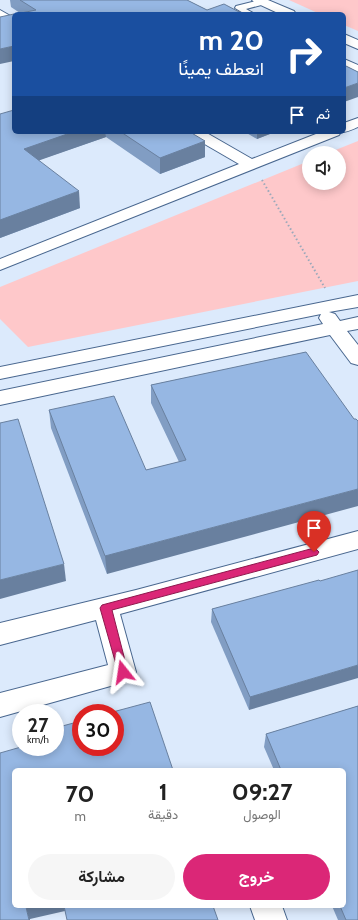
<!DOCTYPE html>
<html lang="ar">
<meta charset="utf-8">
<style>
:root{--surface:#fff;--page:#f6f6f6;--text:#222;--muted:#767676;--accent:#db2777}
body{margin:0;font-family:Cabin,Vazirmatn,sans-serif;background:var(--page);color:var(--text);direction:rtl;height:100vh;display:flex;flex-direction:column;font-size:15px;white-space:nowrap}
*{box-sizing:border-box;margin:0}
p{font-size:13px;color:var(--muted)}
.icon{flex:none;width:22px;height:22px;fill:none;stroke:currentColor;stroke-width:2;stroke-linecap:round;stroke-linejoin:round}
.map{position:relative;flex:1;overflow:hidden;direction:ltr}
.drawer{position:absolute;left:12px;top:768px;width:334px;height:140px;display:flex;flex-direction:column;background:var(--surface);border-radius:6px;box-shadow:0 2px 10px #0003;direction:rtl}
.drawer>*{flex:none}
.banner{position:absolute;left:12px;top:12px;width:334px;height:122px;border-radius:6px;box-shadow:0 2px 10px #0003;direction:rtl;background:#1a4fa0;color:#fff;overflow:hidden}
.controls{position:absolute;left:302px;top:146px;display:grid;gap:8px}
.controls a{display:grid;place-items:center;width:44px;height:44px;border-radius:50%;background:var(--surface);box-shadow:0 2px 10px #0003;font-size:20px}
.speed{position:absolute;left:12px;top:704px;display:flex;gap:8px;font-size:20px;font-weight:700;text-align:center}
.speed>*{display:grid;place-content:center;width:52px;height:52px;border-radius:50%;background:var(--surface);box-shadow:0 2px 10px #0003;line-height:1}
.speed small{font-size:10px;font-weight:400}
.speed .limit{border:6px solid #d22;background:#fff;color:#111}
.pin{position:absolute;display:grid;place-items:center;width:34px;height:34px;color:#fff;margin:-41px -17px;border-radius:50% 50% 50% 0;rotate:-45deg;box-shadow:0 0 4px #0007}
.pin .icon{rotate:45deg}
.me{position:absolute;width:44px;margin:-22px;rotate:345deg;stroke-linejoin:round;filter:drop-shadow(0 0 3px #0008)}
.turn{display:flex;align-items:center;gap:14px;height:84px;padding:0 16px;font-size:18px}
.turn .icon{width:52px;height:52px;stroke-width:2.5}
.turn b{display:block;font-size:28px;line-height:34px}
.then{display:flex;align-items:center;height:38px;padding:0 16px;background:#0003;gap:8px;font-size:15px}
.eta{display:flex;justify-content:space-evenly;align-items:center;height:68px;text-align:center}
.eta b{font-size:24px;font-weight:700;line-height:28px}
.action{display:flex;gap:8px;margin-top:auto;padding:8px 16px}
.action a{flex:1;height:46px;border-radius:24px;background:var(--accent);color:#fff;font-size:16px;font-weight:700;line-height:46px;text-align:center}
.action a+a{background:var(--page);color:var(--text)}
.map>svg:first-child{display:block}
</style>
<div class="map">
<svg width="358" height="920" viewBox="0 0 358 920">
<rect width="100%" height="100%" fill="#dceafc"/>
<!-- green -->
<g fill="#fec8ca">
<path d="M289,0H358V31L344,25V14H320Z"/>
<path d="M358,141V281L28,347L0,319V287L309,161V183H339V153H328Z"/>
</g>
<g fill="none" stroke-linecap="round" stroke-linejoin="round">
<defs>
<g id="lane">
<path d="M260,0H265L266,2L265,4L246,9L255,14H245L235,8L236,6Z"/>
<path d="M344,59L358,65V72L344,65Z"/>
</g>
<g id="street">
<path d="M252,0H268L294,11L296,14H280L254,2Z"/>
<path d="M0,10L14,18V27L0,19Z"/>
<path d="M344,34L358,40V49L344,43Z"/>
<path d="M358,118V127C353,129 348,132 342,132H344V123Z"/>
<path d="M187,132H205L252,159L321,132H341L339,135L0,270V259L239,164L189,135Z"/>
<path d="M358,295V307L329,312L335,314L340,321L358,317V329L347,331L358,345V365L351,363L330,335L0,405V391L323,324L319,318L321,314L0,379V367Z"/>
<path d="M358,531V549L120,614L136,672L132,680L0,717V693L108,665L96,620L0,645V623L136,590Z"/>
<path d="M250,906H282L287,920H255Z"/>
</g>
</defs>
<!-- lane casing -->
<use href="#lane" stroke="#49678f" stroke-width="2"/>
<!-- street casing -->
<use href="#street" stroke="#49678f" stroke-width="2"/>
<!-- path -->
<path stroke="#9aa8ba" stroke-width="2" stroke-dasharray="1.5 2.5" stroke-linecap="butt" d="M262,180L325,288"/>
<!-- lane -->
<use href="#lane" fill="#fff" fill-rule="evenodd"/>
<!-- street -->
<use href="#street" fill="#fff" fill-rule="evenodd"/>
</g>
<!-- wall -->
<g fill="#819dc3">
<path d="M10,0H187L207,10L243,14L20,13L11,7Z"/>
<path d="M0,114L14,132H190L205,157L160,174L106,137L39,160L80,208L0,238Z"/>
<path d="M245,132H275L257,139Z"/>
<path d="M306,352L107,574L51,428L49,410L146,470L179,462L151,403V385Z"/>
<path d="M320,581L249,710L211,622L212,609Z"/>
<path d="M358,706V920H338L332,906H344V770H274L264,747L266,734Z"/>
</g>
<!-- shaded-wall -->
<g fill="#69809f">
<path d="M14,46V61L0,64V49Z"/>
<path d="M358,83V97L344,102V88Z"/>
<path d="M73,132H105L106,137L26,165L24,149Z"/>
<path d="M257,132H275L257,139Z"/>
<path d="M205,141V157L160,174V158Z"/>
<path d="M79,191L80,208L0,238V220Z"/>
<path d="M358,489V506L107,574L105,556Z"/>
<path d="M64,564L66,581L0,599V580Z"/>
<path d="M358,665V678L249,710L250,697Z"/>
<path d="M30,906H64L65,911L30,919V920H29L26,907Z"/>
</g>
<!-- building -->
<g fill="#96b7e3" stroke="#69809f">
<path d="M20,0H187L207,10L224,4L243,14H16L36,10Z"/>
<path d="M14,14V46L0,49V17Z"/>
<path d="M344,65L358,72V83L344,88Z"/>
<path d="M14,110V132H73L24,149L79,191L0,220V114Z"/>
<path d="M121,132H190L205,141L160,158Z"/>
<path d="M306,352L354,419H356L358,421V489L105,556L49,410L114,396L146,470L186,460L151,385Z"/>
<path d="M18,419L64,564L0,580V423Z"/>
<path d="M358,570V665L250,697L212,609L319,580L320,581Z"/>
<path d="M150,702L173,770H14V906H30L26,907L29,920H0V753L21,747H55V728L81,721V747H115V713H109Z"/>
<path d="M358,706V920H346L340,906H344V770H281L266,734Z"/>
<path d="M64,906H213L218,920H67Z"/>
</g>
<!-- route -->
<path fill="#db2777" stroke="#8e194d" d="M314,548L317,550L319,552L317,555L112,610L128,672L127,675L123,677L119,675L100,608L102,605Z"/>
</svg>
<div class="controls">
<a><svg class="icon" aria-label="sound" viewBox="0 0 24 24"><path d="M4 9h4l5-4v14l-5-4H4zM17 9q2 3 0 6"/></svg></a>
</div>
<div class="speed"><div>27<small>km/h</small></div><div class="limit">30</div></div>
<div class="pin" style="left:314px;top:552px;background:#d93025"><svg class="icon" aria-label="arrive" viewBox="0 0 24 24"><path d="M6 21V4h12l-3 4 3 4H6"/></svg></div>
<svg class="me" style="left:123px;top:672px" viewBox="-20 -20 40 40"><path d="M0-17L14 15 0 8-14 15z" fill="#db2777" stroke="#fff" stroke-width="4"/></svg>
<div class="banner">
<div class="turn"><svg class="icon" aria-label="right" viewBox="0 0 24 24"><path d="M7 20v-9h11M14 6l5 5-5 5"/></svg><div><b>20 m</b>انعطف يمينًا</div></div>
<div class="then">ثم<svg class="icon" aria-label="arrive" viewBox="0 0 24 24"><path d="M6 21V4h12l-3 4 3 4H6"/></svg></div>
</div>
<section class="drawer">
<div class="eta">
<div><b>09:27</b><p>الوصول</p></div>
<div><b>1</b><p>دقيقة</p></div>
<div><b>70</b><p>m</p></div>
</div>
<div class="action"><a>خروج</a><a>مشاركة</a></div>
</section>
</div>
